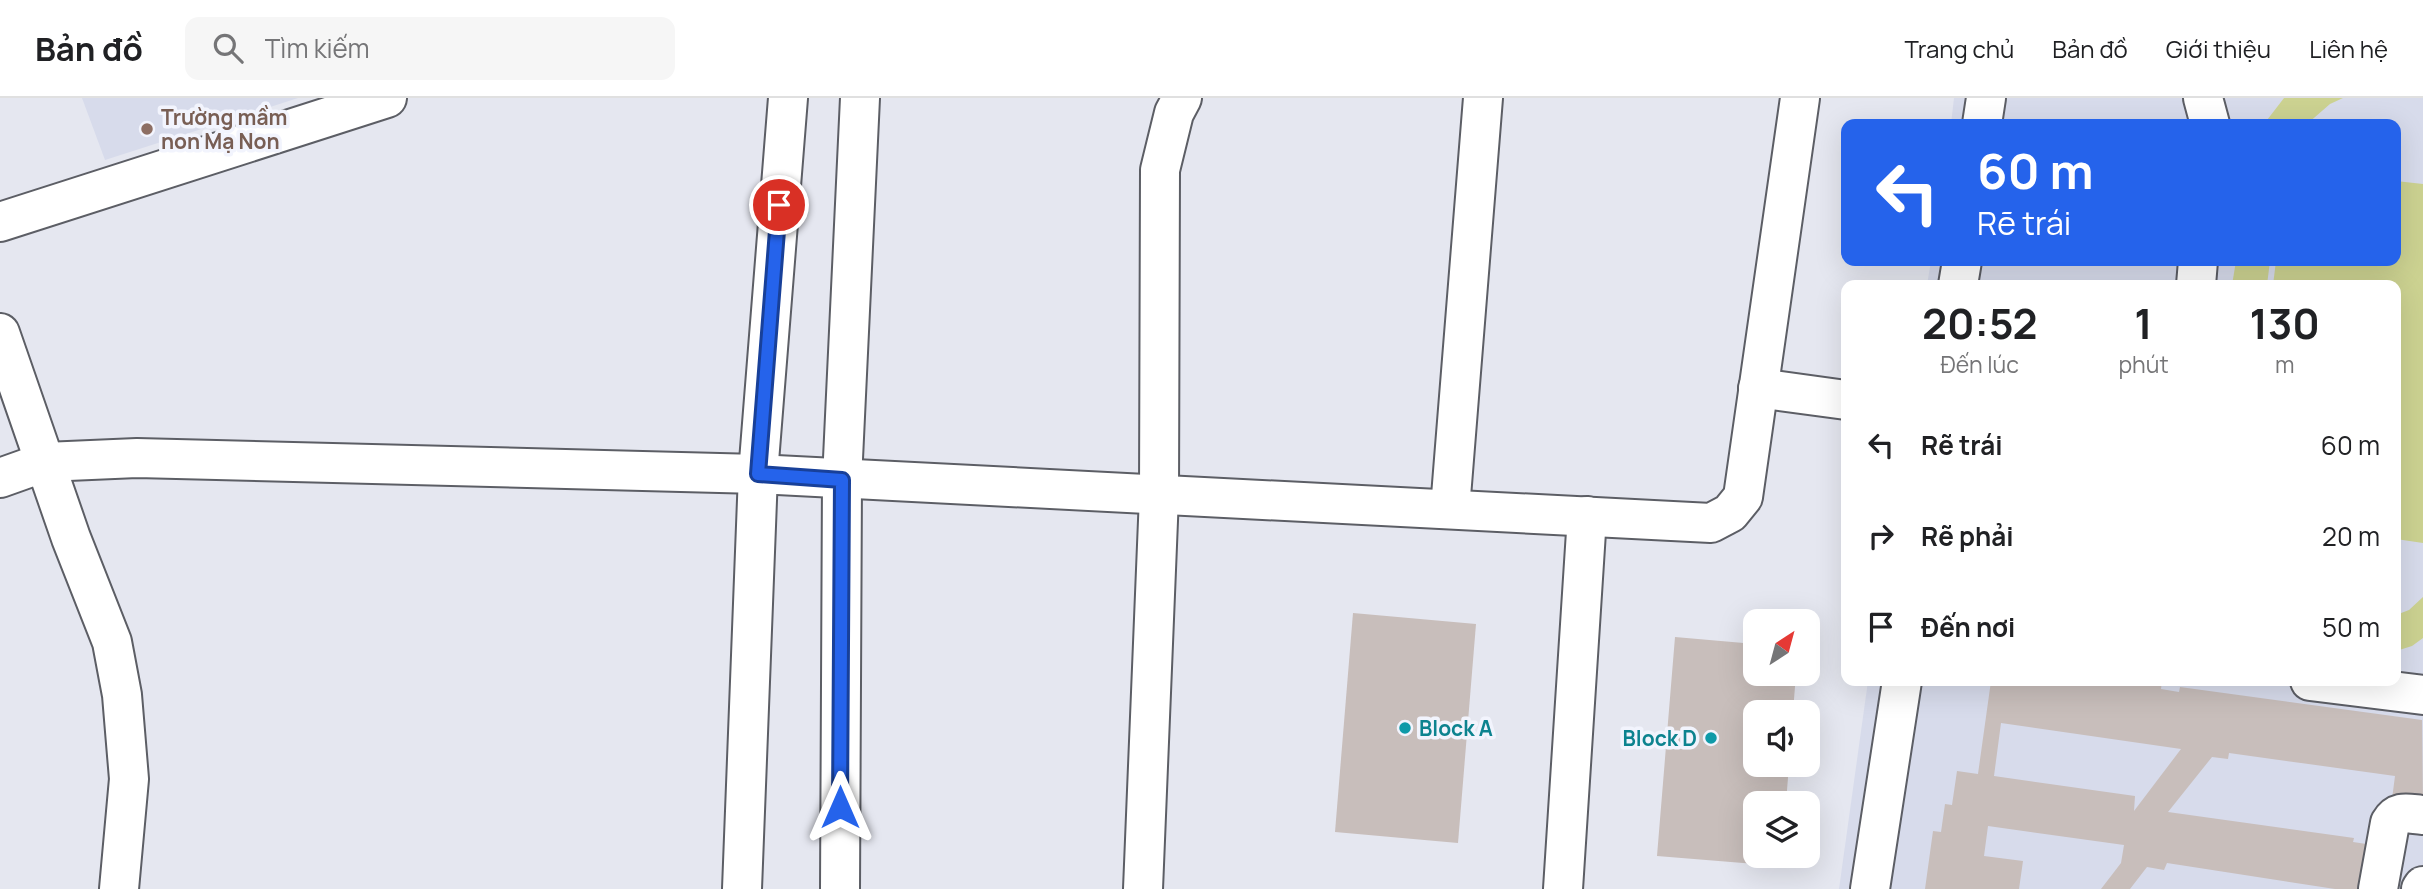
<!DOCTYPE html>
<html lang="vi">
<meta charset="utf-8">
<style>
:root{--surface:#fff;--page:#f6f6f6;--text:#202124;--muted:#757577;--line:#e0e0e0}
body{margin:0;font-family:Manrope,sans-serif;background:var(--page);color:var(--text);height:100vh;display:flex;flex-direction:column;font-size:26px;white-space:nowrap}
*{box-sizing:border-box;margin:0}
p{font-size:23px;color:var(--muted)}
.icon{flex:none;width:38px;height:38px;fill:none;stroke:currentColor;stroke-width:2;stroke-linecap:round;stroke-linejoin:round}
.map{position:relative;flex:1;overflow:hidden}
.drawer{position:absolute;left:1841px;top:182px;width:560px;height:406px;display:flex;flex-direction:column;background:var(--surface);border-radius:14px;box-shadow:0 7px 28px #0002}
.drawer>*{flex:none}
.banner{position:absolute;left:1841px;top:21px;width:560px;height:147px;border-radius:14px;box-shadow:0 7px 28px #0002;background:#2563eb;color:#fff;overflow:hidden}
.needle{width:46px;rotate:36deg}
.fabs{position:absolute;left:1743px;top:511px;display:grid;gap:14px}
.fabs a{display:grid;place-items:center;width:77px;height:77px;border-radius:14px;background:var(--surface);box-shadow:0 7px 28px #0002;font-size:35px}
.pin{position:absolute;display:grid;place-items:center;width:60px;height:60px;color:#fff;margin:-30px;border:4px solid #fff;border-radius:50%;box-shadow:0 2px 7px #0007}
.me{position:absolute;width:77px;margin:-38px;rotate:0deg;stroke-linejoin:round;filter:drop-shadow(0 0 5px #0008)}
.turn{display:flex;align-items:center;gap:24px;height:147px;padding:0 21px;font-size:32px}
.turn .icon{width:91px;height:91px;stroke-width:2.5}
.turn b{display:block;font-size:49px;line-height:60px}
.eta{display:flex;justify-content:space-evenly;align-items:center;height:119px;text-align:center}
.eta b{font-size:42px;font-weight:700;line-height:49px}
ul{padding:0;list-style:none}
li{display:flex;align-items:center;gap:21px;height:91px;padding:0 21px}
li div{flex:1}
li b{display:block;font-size:26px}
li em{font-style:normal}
header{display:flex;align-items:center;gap:42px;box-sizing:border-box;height:98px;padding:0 35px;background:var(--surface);border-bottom:2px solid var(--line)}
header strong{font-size:33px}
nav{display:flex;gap:38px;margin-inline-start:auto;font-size:24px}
.search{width:490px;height:63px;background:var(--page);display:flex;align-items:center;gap:18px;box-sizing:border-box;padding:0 24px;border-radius:14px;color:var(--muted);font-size:26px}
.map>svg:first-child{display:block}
</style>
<header>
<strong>Bản đồ</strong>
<div class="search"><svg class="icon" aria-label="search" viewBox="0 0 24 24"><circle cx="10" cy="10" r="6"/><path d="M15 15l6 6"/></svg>Tìm kiếm</div>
<nav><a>Trang chủ</a><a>Bản đồ</a><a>Giới thiệu</a><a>Liên hệ</a></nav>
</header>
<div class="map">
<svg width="2423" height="791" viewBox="0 0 2423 791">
<rect width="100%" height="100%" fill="#e5e7f0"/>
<!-- built -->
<g fill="#d7dbeb">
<path d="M82,0H298L105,62Z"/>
<path d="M1954,0H2423V791H1839L1868,583H2396V187H1927L1931,163H2396V26H1951Z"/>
</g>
<!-- green -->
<g fill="#ccd291">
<path d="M2284,0H2343L2330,6L2307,26H2264Z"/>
<path d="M2396,83L2423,86V445L2396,441V187H2273L2276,163H2396Z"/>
<path d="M2236,163H2270L2267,187H2232Z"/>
<path d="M2423,499V540L2412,548L2396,553V517L2409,512Z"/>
</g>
<!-- building -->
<g fill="#c8bebb" fill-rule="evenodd">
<path d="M1353,515L1476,526L1458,745L1335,734Z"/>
<path d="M1675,539L1755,546V576H1796L1793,614H1755V667H1789L1786,705H1755V758H1781V768L1657,758Z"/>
<path d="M1991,583H2162L2161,591L2179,594L2180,589L2422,622L2423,705L2392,701L2395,678L2229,655L2228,661L2212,659L2168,714L2354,740L2353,744L2380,748L2374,791H2335L2167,765L2164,772L2147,769L2130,791H2101L2121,765L2124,747L1988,728L1984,758L2023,763L2019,791H1925L1933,733L1941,734L1945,706L1952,707L1957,673L1978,676ZM2001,625L2181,651L2134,713L2135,698L1994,678Z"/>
</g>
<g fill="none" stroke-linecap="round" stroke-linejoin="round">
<defs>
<g id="minor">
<path d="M2203,0L2210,26"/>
<path d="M1982,26L1986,0"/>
<path d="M0,124L387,0"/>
<path d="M1958,187L1962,163"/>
<path d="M2196,187L2198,163"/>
<path d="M0,235L71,440L112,544L122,597L129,681L119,791"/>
<path d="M1758,290L1846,302"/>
<path d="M0,380L45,364L137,360L758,376L1711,425L1730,415L1743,399L1800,0"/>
<path d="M1450,411L1483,0"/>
<path d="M2310,583L2423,597"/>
<path d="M742,791L758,376L788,0"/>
<path d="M840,791L842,382L860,0"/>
<path d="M1143,791L1159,398L1160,72L1174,15L1182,0"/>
<path d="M1563,791L1587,418"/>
<path d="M1870,791L1902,583"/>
<path d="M2378,791L2390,725C2398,711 2409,716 2423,717"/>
<path d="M2421,791L2423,788"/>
</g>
</defs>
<!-- minor casing -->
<use href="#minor" stroke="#5c5e65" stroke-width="42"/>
<!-- minor -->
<use href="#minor" stroke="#fff" stroke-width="38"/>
</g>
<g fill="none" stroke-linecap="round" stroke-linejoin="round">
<defs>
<path id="route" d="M779,107L758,376L842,382L840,709"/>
</defs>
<!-- route casing -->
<use href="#route" stroke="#184099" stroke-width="18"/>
<!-- route -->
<use href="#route" stroke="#2563eb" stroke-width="12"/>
</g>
<!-- markers -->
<circle fill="#8d6e63" stroke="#f2f4fd" stroke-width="2.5" cx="147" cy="31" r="7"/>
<g fill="#0f9aa8" stroke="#f2f4fd" stroke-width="2.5">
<circle cx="1405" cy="630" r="7"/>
<circle cx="1711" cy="640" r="7"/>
</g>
<g text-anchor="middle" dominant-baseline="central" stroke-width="7" stroke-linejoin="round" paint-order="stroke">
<!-- education labels -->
<g font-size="21" font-weight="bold" fill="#785e54" stroke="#f2f4fd" text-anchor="start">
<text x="161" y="19">Trường mầm<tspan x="161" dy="24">non Mạ Non</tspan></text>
</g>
<!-- culture labels -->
<g font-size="21" font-weight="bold" fill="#0d838f" stroke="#f2f4fd" text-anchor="start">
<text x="1419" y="630">Block A</text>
<text x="1697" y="640" text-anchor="end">Block D</text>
</g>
</g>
</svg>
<div class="fabs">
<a><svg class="needle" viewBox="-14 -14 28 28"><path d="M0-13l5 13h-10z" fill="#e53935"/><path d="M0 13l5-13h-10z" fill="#757577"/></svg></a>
<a><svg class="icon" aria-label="sound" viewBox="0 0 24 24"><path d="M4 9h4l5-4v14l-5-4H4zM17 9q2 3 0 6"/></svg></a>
<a><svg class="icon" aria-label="layers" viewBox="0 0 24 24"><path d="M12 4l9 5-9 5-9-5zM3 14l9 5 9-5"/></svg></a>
</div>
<div class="pin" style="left:779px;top:107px;background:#d93025"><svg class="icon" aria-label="arrive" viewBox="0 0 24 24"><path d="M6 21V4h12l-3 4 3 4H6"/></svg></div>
<svg class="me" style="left:840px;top:709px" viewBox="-20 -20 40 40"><path d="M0-17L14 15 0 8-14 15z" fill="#2563eb" stroke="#fff" stroke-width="4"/></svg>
<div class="banner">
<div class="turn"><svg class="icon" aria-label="left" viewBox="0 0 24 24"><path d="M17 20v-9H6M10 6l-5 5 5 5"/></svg><div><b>60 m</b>Rẽ trái</div></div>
</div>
<section class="drawer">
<div class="eta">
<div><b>20:52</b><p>Đến lúc</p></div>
<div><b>1</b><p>phút</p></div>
<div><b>130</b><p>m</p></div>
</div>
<ul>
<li><svg class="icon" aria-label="left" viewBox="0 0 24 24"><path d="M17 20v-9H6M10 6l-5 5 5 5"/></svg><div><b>Rẽ trái</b></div><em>60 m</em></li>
<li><svg class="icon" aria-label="right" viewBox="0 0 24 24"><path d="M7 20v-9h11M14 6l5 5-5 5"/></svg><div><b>Rẽ phải</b></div><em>20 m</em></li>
<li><svg class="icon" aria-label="arrive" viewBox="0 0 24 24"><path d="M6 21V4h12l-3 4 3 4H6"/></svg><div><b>Đến nơi</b></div><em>50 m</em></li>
</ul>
</section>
</div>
